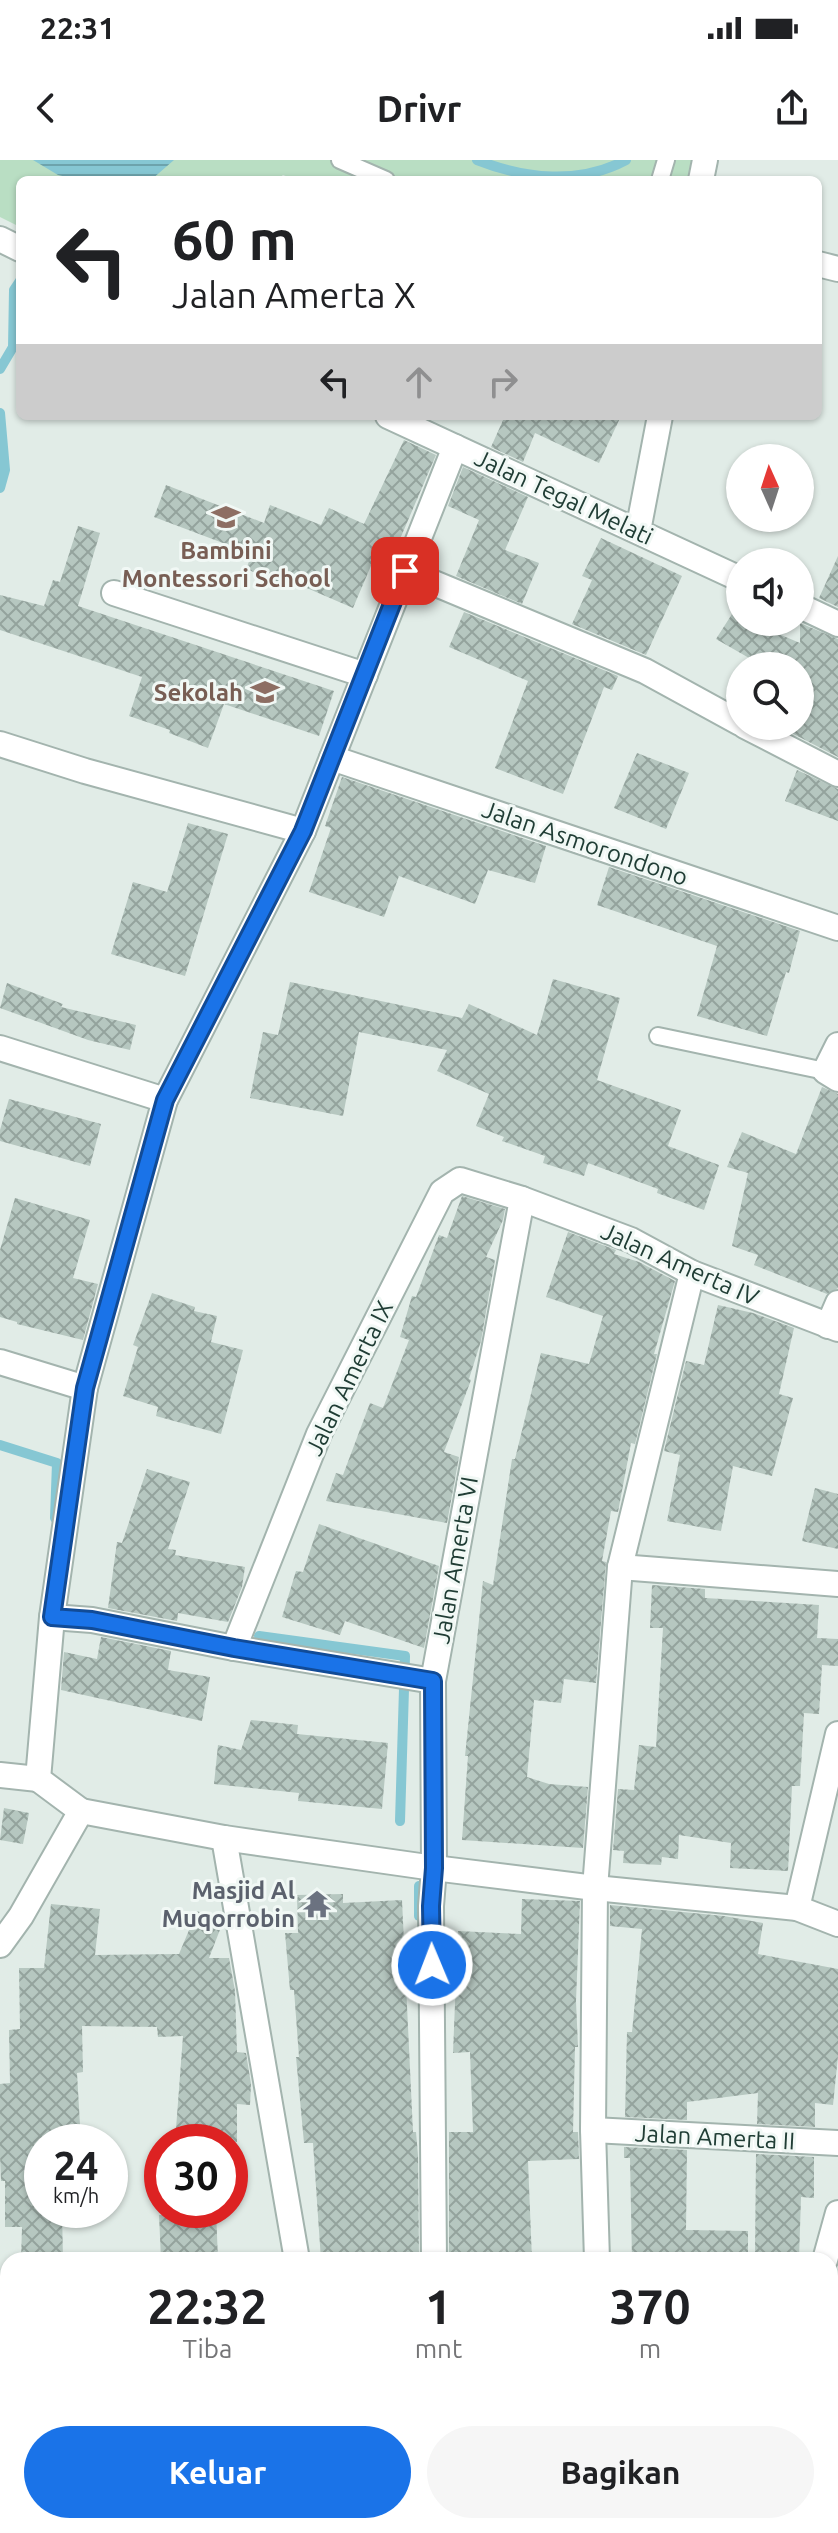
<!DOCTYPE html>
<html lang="id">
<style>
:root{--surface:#fff;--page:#f6f6f6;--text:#202124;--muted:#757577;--accent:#1a73e8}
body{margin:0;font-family:Ubuntu,sans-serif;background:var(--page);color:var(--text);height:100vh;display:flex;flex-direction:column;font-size:30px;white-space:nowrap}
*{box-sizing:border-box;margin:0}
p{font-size:26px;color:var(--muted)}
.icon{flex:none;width:44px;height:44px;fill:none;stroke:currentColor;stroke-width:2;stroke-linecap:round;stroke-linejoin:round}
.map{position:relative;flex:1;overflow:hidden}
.panel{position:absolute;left:0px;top:2092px;width:838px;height:282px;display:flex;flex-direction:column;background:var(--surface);border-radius:24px 24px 0 0;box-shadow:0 2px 6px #0004}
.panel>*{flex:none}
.banner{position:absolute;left:16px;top:16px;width:806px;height:244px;border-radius:12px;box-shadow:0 2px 6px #0004;background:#fff;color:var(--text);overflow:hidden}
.needle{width:52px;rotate:357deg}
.buttons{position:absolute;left:726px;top:284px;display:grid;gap:16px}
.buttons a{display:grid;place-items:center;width:88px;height:88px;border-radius:50%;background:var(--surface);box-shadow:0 2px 6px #0004;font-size:40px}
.speed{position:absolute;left:24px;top:1964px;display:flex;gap:16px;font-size:40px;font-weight:700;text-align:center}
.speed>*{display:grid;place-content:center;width:104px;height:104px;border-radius:50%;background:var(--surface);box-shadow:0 2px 6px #0004;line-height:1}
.speed small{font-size:20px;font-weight:400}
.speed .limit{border:12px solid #d22;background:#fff;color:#111}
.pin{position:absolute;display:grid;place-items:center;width:68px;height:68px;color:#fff;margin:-34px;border-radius:16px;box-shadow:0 4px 12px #0006}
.me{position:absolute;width:88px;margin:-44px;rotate:359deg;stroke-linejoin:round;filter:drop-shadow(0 0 6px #0008)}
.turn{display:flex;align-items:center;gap:28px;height:168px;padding:0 24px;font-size:36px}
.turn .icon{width:104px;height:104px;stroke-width:2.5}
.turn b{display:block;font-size:56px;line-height:68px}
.lanes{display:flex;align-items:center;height:76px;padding:0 24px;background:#0003;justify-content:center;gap:40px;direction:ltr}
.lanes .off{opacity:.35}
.eta{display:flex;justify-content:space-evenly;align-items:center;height:136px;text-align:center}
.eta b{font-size:48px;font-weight:700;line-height:56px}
.button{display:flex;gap:16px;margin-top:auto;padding:16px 24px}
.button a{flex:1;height:92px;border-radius:48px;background:var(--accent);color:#fff;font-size:32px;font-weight:700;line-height:92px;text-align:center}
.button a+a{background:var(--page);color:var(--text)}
.status{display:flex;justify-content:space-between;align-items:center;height:56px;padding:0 40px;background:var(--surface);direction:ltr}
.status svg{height:22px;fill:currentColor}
header{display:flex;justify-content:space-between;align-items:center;height:104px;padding:0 24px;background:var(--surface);font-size:36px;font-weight:700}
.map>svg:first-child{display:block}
</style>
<div class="status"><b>22:31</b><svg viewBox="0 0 49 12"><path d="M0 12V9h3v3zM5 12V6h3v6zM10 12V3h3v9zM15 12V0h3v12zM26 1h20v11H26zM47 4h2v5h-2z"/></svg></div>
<header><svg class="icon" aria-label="back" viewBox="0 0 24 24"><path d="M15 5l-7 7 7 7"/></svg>Drivr<svg class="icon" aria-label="share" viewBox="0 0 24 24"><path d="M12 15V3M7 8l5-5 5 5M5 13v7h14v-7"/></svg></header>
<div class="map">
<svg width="838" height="2373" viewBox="0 0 838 2373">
<defs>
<pattern id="water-rules" width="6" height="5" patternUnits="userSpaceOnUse" patternTransform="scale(2)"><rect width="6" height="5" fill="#86c7d3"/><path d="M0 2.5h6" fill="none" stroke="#6da3ac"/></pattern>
<pattern id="building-cross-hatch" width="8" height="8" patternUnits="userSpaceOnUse" patternTransform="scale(2)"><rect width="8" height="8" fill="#b6c7c0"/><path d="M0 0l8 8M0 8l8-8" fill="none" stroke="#94a39d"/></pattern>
</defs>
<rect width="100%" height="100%" fill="#e1ece7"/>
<!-- grass -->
<path fill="#b9dec3" d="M0,0H709L705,20H296L283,15L277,20H20V67L0,57Z"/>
<!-- water -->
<path fill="url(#water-rules)" d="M33,0H174L151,20H80L58,15Z"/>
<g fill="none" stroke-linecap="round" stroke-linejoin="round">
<!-- stream -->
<g stroke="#86c7d3" stroke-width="10">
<path d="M477,0C525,19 579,25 626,0"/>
<path d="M0,209L13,187L14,130L20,121"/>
<path d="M0,253L5,310L0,328"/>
<path d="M0,1285L57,1303L55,1358"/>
<path d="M259,1476L405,1496L400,1661"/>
<path d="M419,1726V1756"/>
</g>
</g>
<!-- building -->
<g fill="url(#building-cross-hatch)">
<path d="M500,256H621L599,303L535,273L523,302L491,287L504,258Z"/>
<path d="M404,280L436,295L391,400L376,394L353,448L286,419L284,424L246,409L252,394L154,357L166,325L264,363L270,345L321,365L329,348L364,364Z"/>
<path d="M463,307L528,337L505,390L539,403L522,444L456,416L479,360L448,346Z"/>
<path d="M78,366L100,373L78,446L334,531L319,576L224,544L208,588L169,573L170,570L129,556L142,517L0,470V435L44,446L53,420L60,422Z"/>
<path d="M601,378L682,416L646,495L572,464L592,420L582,416Z"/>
<path d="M838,396V447L819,438Z"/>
<path d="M464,452L618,516L612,530L604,527L563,634L495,608L528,521L449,487Z"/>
<path d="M732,454L740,458V462H750L800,483V463L838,479V597L778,566H800V506H763L716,479Z"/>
<path d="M637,593L689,613L666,669L614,648Z"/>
<path d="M797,610L838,629V661L785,641Z"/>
<path d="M342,617L546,686L535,723L488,710L475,744L399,716L384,757L309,732L331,668L325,666Z"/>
<path d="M188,663L228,674L185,816L111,794L133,722L167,732Z"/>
<path d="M609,707L800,771L789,813L786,812L767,876L697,856L717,786L597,745Z"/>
<path d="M553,819L620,838L597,920L681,950L668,986L719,1005L704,1050L657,1033L658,1029L588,1003L584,1016L543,1003L545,996L502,981L504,977L476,966L489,934L437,911L447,890L359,872L343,956L250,938L263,872L278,875L290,822L462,858L469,844L537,875Z"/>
<path d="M7,823L63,844L61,847L136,865L130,890L88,880L0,848Z"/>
<path d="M822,927L838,934V1128L827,1134L754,1105L758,1095L732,1086L748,1013L727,1007L742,972L796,994Z"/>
<path d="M9,939L101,964L90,1006L0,981V970Z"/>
<path d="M462,1036L505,1049L503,1060L486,1097L495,1100L481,1181L469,1219L471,1220L444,1292L459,1297L447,1363L326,1341L336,1313L343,1315L370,1243L383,1248L409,1180L400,1177L412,1136L416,1137L439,1075L447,1078Z"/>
<path d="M15,1038L90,1060L73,1118L98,1124L83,1180L17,1164V1162L0,1157V1090Z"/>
<path d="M568,1072L616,1090L614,1094L639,1102L675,1121L654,1194H657L635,1284L631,1283L618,1352L611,1351L602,1401L606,1402L596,1523L564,1519L561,1543L534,1540L527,1617L549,1624L588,1627L583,1688L462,1680L468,1596H465L483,1421L493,1425L512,1299H515L541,1193L589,1204L603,1156L546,1137Z"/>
<path d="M152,1133L195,1147L194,1151L217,1156L211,1182L243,1190L221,1274L156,1256L158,1247L123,1236L138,1187L133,1185Z"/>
<path d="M718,1145L753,1153L794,1168L779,1234L793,1238L772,1316L733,1306L721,1371L667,1361L680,1295L664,1291L686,1201L704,1205Z"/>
<path d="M147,1309L190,1322L168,1389L176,1390L175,1395L245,1407L242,1427L228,1462L178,1453L177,1461L108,1448L117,1382L122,1383Z"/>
<path d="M815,1328L838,1334V1389L802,1381Z"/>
<path d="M319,1364L439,1406L424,1488L345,1461L340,1475L282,1457L296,1411L303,1412Z"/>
<path d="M652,1425L705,1429V1438L819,1445L817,1478L838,1479V1506L822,1505L819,1554L804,1553L800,1626H792L788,1711L730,1708L731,1683L679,1675L678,1699L662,1697L661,1705L623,1703L624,1691L613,1690L618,1629L634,1630L639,1585L656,1587L663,1468H650Z"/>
<path d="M101,1477L171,1491L168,1510L210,1517L202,1561L61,1530L64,1492L97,1499Z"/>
<path d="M251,1560L298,1565L297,1574L388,1583L382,1649L298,1641L299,1633L214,1624L218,1585L241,1590Z"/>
<path d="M4,1648L29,1653L23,1684L0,1680Z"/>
<path d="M343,1734V1743L402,1740L413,1972H416L418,1995L419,2100H321L313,1983H304L296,1897H299L294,1830H290L285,1773H298L297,1735Z"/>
<path d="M522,1739L580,1741L576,1841L578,1887H575L573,1972H578L579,1999L528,2001L532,2100H449V1972H473L470,1892L453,1893L458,1771L521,1774Z"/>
<path d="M51,1744L100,1749L95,1795L179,1794L197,1751L223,1762L209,1798H229L235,1831L237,1892L246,1893L251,1924L250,1945L237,1944V1982H175L183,1876L158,1877L157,1867L82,1866L83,1912L77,1913L81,1982H42V2050H62L63,2100H21L22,2067H5V2021H1L0,1996V1924L10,1923L9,1870L20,1869L19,1808H44Z"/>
<path d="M610,1745L724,1756L763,1763L758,1794L838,1809V1896L833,1945L815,1943V1967L757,1964L758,1933L687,1942V1960L625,1957L627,1872H632L642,1769L610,1766Z"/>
<path d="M624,1987L687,1990L686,2070L748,2071V2094L690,2095V2100H632L630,1998H624Z"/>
<path d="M756,1994L814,1997V2038L801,2037L799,2100H767V2094H755Z"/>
<path d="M165,2050H216L218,2100H161L159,2055H165Z"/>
</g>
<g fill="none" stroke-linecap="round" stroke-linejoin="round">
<defs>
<g id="lane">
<path d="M340,0L386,20"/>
<path d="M660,20L666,0"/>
<path d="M658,876L825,911"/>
</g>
<g id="street">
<path d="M701,20L705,0"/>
<path d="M0,79L20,89"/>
<path d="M818,104L838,109"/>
<path d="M388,256L740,419"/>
<path d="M638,371L660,256"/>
<path d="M405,411L645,511L740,563"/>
<path d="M114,433L365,515"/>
<path d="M800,446L838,464"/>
<path d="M745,566L838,614"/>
<path d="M0,584L85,611L303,671"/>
<path d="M332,598L838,768"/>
<path d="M838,885L825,911L838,919"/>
<path d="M0,888L165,940"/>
<path d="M828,1166L838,1143"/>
<path d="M0,1202L85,1228"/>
<path d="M620,1407L838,1424"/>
<path d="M52,1457L92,1460L234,1488L433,1521"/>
<path d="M234,1488L319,1274L442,1032L460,1020L522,1039L631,1080L692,1113L838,1169"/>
<path d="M0,1615L38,1619"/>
<path d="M81,1651L224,1678L434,1708L595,1728L797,1748L838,1764"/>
<path d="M224,1678L297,2100"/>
<path d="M797,1748L838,1574"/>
<path d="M0,1785L21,1756L81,1651L38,1619L52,1457L85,1228L165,940L303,671L455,287"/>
<path d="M593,1970L838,1983"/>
<path d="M434,2100L431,1746L434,1708L433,1521L522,1039"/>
<path d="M597,2100L593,1970L595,1728L620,1407L692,1113"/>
<path d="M825,2100L838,2053"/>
<path d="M344,2366L345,2373"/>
<path d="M436,2366V2373"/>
<path d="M606,2366L607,2373"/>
<path d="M750,2373L752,2366"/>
</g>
</defs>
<!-- lane casing -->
<use href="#lane" stroke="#a3b4ae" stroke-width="20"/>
<!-- street casing -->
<use href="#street" stroke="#a3b4ae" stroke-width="28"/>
<!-- lane -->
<use href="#lane" stroke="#fff" stroke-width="16"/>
<!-- street -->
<use href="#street" stroke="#fff" stroke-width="24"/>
</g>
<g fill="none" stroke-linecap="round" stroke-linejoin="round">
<defs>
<path id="route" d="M405,411L303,671L165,940L85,1228L52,1457L92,1460L234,1488L433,1521L434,1708L431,1746L432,1805"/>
</defs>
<!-- route casing -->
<use href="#route" stroke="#114b97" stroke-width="20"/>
<!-- route -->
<use href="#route" stroke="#1a73e8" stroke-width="14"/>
</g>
<!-- icons -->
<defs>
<symbol id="school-bare" viewBox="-9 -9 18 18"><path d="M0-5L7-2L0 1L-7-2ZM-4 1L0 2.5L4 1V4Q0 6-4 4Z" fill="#8d6e63" stroke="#f1f8f5" stroke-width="2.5" paint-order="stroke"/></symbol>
<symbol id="temple-bare" viewBox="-9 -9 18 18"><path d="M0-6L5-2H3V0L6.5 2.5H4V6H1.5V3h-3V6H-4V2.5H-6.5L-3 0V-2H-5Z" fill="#6b7280" stroke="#f1f8f5" stroke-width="2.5" paint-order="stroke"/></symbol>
</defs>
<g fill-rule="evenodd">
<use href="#school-bare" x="206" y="337" width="40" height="40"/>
<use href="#school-bare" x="245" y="512" width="40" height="40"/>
<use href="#temple-bare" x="297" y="1724" width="40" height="40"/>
</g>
<g text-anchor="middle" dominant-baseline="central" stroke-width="6" stroke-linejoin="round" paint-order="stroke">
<!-- street labels -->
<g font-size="24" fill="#203d35" stroke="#f1f8f5">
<text transform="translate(564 337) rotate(25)">Jalan Tegal Melati</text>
<text transform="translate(585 683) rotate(19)">Jalan Asmorondono</text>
<text transform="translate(680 1104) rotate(24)">Jalan Amerta IV</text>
<text transform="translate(349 1218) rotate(-64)">Jalan Amerta IX</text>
<text transform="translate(455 1400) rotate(-80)">Jalan Amerta VI</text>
<text transform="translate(715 1977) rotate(3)">Jalan Amerta II</text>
</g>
<!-- education labels -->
<g font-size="24" font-weight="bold" fill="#785e54" stroke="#f1f8f5">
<text x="226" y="390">Bambini<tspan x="226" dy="28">Montessori School</tspan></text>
<text x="243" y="532" text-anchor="end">Sekolah</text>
</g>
<!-- worship labels -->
<g font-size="24" font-weight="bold" fill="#5b616d" stroke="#f1f8f5" text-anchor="end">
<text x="295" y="1730">Masjid Al<tspan x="295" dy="28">Muqorrobin</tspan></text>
</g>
</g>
</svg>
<div class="buttons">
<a><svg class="needle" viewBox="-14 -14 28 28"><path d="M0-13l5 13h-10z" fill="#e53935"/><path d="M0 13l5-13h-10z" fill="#757577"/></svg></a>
<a><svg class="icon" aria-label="sound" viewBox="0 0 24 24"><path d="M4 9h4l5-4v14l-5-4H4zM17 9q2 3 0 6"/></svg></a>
<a><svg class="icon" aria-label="search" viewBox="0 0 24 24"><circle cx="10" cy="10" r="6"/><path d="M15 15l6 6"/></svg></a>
</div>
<div class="speed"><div>24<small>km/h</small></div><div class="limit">30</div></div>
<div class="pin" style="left:405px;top:411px;background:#d93025"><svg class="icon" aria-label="arrive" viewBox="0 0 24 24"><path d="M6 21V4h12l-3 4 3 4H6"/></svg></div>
<svg class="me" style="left:432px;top:1805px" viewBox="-20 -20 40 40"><circle r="17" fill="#1a73e8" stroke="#fff" stroke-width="3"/><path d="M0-11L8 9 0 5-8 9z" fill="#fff"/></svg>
<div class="banner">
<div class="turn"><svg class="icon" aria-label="left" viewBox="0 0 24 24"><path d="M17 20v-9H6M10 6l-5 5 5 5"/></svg><div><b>60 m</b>Jalan Amerta X</div></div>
<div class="lanes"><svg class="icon" aria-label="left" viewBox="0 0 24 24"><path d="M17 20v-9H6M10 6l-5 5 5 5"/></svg><svg class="icon off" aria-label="ahead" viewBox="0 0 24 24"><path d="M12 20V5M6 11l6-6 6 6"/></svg><svg class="icon off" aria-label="right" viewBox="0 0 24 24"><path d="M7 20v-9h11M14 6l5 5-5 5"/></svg></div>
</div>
<section class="panel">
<div class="eta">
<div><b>22:32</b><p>Tiba</p></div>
<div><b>1</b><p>mnt</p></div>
<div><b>370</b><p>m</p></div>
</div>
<div class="button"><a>Keluar</a><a>Bagikan</a></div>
</section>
</div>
